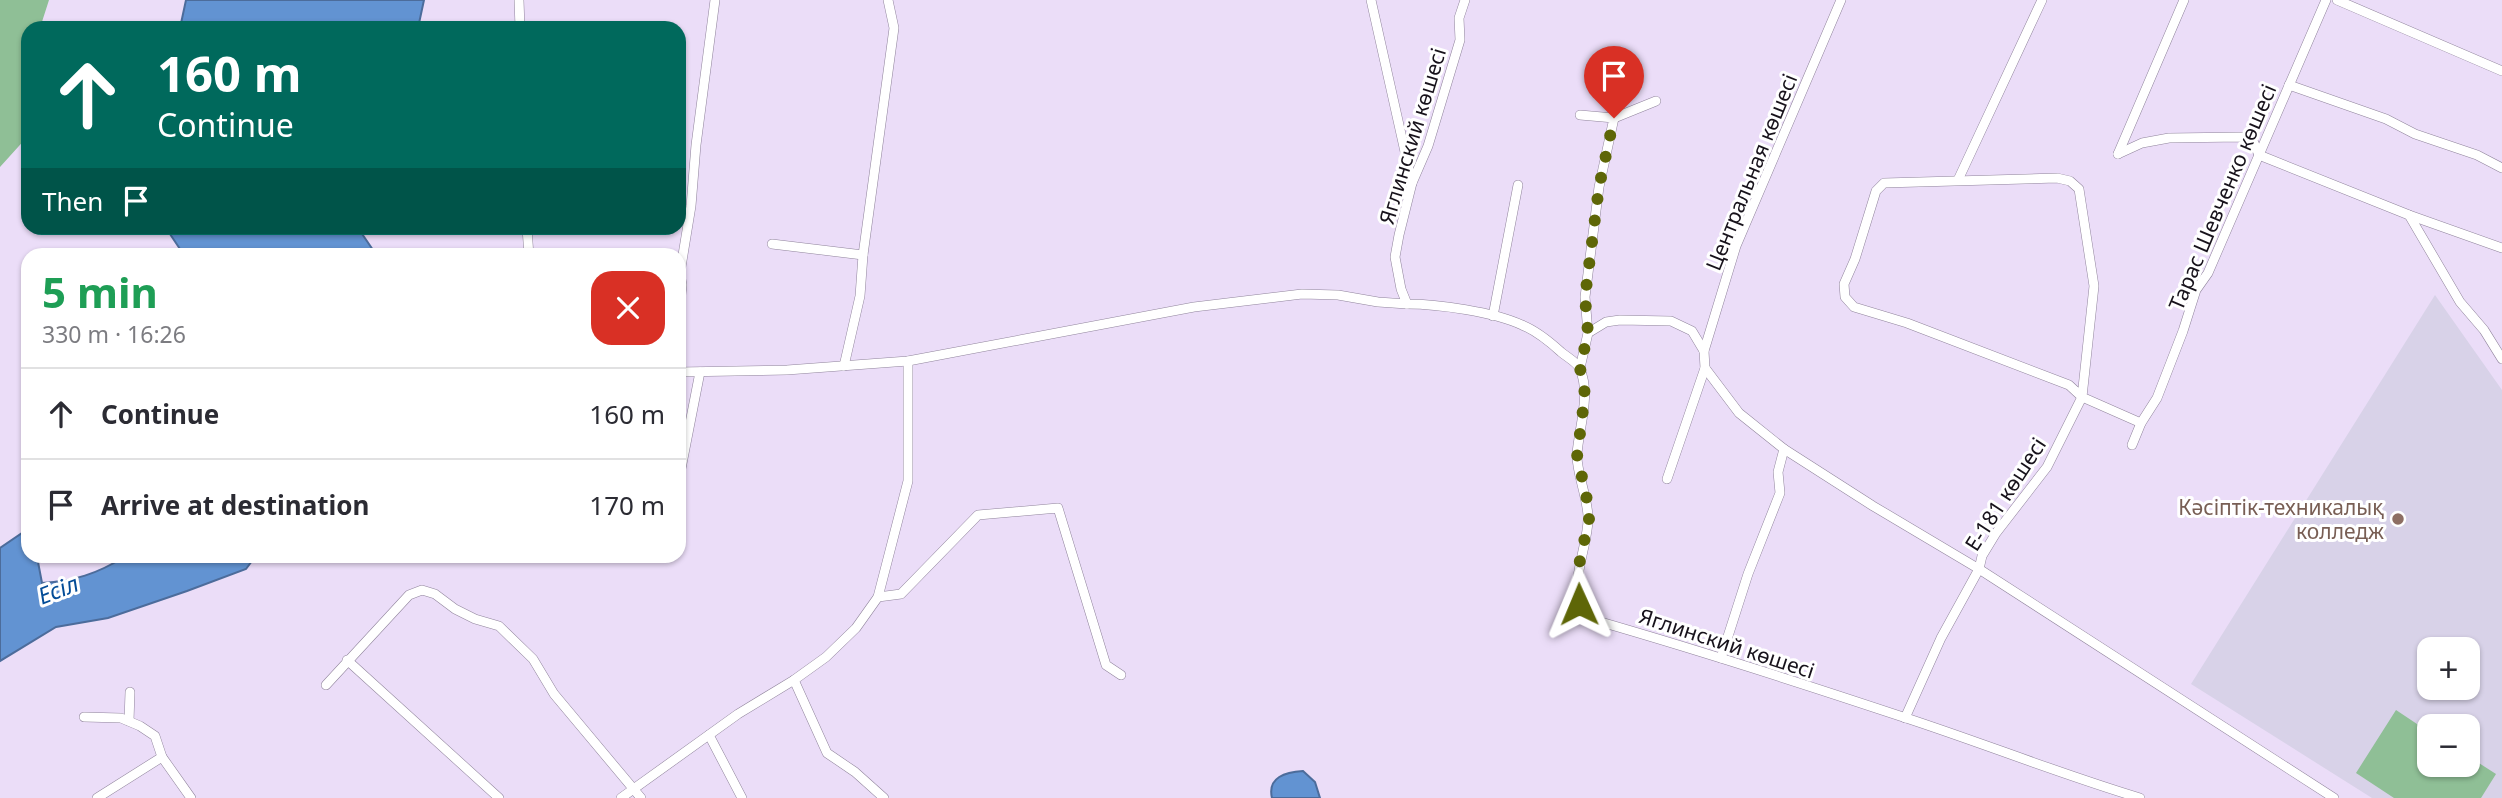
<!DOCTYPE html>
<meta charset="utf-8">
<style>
:root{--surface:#fff;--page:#f7f7f7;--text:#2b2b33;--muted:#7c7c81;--line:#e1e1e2}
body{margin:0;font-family:"Noto Sans",sans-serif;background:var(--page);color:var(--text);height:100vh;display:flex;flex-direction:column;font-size:26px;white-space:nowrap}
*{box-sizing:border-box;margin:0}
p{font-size:23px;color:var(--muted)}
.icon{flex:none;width:38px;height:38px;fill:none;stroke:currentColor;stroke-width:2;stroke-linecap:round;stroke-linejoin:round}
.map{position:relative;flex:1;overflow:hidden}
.details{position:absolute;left:21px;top:248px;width:665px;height:315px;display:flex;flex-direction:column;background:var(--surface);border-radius:21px;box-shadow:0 2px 5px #0004}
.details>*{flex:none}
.guide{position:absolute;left:21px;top:21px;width:665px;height:214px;border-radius:21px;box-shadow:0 2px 5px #0004;background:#00695c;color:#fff;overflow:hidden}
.tools{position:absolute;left:2417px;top:637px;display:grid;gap:14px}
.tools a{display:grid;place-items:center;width:63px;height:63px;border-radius:14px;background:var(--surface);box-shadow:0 2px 5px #0004;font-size:35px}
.pin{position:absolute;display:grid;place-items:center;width:60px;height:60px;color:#fff;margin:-72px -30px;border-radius:50% 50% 50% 0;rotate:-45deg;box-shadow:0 0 7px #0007}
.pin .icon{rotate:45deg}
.me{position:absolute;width:77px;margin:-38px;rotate:359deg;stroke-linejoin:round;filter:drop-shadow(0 0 5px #0008)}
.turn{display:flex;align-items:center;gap:24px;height:147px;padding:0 21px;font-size:32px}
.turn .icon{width:91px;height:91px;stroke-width:2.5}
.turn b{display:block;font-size:49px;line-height:60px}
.then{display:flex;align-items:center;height:66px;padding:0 21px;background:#0003;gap:14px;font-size:26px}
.round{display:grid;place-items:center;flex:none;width:74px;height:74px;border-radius:21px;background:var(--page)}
.summary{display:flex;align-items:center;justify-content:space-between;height:119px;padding:0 21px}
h1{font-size:42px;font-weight:700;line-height:52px;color:#1e9e55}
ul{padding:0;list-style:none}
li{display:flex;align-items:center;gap:21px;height:91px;padding:0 21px;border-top:2px solid var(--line)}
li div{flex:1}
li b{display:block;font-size:26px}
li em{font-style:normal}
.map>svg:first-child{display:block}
</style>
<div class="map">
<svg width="2502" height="798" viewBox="0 0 2502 798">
<rect width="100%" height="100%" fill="#ebddf8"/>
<!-- education -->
<path fill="#d8d2e8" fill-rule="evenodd" d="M2435,295L2502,390V798H2372L2191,684ZM2429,649H2468V688H2429ZM2429,726H2468V765H2429Z"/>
<!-- green -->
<g fill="#8fbf96">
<path d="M0,0H49L40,28H28V136L0,167Z"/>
<path d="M2396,710L2429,732V765H2468V756L2496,774L2481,798H2394L2356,773Z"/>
</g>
<!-- water -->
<g fill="#6293d2" stroke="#4c6c9b" stroke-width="2">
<path d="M186,0H424L418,28H180Z"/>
<path d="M166,228H358L373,250H331L326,256L184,255Z"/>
<path d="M28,529V556L45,557L38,562L42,583C74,581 97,574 124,557H255L246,569L187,591L108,618L56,627L0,661V548Z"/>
<path d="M1303,771L1315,782L1320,798H1272C1267,777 1286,772 1303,771Z"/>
</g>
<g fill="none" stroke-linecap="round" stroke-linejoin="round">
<defs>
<g id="street">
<path d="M519,0L520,28"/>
<path d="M1371,0L1412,183"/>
<path d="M1465,0L1459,18L1460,40L1428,146L1412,183L1399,235L1395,257L1401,289L1407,304C1438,304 1494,312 1522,325C1537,331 1549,341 1561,352C1567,357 1578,363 1580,369C1591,395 1579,427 1577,454C1576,470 1587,496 1588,516C1590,548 1559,598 1594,620C1698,650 1801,683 1903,717C1983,743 2060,774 2140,798"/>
<path d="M2337,0L2502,71"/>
<path d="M2289,85L2386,119L2415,134L2477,155L2502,168"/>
<path d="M1614,118L1656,101"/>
<path d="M2118,154L2142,143L2169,138L2242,137L2254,143L2259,155L2409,215L2502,248"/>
<path d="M2118,154L2184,0"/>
<path d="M1958,180L2042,0"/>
<path d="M2409,215L2460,302L2484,330L2502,359"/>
<path d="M527,228L529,256"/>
<path d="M772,244L863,255"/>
<path d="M679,315L682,285L680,273L691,206L696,145L715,0"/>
<path d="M1493,316L1518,185"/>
<path d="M1588,333L1606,322L1620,320L1671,321L1692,331L1704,351"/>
<path d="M844,366L860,296L863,255L894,28L888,0"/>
<path d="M1580,368L1588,333L1585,297L1599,187L1614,118L1580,115"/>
<path d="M1705,368L1739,413L1784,449L1873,506L1979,569L2334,798"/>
<path d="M679,372L787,370L908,361L1194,307L1302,294L1338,295L1378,302L1407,304"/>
<path d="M2132,445L2141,423L2157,398L2183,331L2196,290L2208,273L2326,0"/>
<path d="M679,479L700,372"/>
<path d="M1667,479L1705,368L1704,351L1736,246L1841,0"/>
<path d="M878,597L901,594L978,515L1058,508L1106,665L1121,675"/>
<path d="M1721,658L1748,574L1780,493L1778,472L1784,449"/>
<path d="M347,660L499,798"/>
<path d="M794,680L827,753L855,772L884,798"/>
<path d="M326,685L409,595L422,590L435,594L455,609L475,619L499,626L533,659L554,694L641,798"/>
<path d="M84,717L121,718L140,726L155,736L162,757L191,798"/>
<path d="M1905,718L1941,638L1979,569L1982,556L1996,533L2047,467L2082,397L2094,286L2079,189L2070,181L2057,178L1884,183L1876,191L1855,259L1844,284L1845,297L1854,307L1907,323L2069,385L2082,397L2141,423"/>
<path d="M129,721L130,692"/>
<path d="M709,735L742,798"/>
<path d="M97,798L162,757"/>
<path d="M621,798L738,714L794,680L826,657L856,628L878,597L908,481V361"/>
</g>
</defs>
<!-- street casing -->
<use href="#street" stroke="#90849c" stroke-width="10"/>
<!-- street -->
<use href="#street" stroke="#fff" stroke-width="9"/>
</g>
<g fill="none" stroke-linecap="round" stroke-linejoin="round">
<!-- route -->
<path stroke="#5e6607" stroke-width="12" stroke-dasharray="0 21.6" d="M1579,604L1577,574L1589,519L1586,493L1577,457L1585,394L1580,368L1588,333L1585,297L1599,187L1614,118"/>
</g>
<!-- markers -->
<circle fill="#8d6e63" stroke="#fff" stroke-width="2.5" cx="2398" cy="519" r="7"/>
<g text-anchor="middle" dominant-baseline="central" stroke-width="6" stroke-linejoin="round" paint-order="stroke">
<!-- street labels -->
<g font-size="21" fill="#17121b" stroke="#fff">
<text transform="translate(1412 136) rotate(-73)">Яглинский көшесі</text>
<text transform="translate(1751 172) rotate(-68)">Центральная көшесі</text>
<text transform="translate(2222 197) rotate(-67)">Тарас Шевченко көшесі</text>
<text transform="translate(2005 494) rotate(-57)">Е-181 көшесі</text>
<text transform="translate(1727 643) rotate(18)">Яглинский көшесі</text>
</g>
<!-- education labels -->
<g font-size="21" fill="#785e54" stroke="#fff" text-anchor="end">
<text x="2384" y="507">Кәсіптік-техникалық<tspan x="2384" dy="24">колледж</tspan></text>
</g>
<!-- water labels -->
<g font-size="23" font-style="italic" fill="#034c97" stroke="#fff">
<text transform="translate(58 589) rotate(-21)">Есіл</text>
</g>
</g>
</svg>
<div class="tools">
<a>+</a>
<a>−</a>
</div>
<div class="pin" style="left:1614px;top:118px;background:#d93025"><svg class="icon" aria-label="arrive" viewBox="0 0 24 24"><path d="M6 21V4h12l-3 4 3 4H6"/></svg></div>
<svg class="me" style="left:1579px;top:604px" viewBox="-20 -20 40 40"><path d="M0-17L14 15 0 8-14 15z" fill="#5e6607" stroke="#fff" stroke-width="4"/></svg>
<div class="guide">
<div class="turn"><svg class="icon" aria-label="ahead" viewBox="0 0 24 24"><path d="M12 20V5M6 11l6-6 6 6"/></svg><div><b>160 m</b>Continue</div></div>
<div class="then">Then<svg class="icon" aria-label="arrive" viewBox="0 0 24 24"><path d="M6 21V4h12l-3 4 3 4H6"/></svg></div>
</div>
<section class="details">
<div class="summary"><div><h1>5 min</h1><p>330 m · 16:26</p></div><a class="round" style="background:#d93025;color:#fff"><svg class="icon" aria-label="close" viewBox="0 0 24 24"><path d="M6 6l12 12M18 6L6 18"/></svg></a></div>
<ul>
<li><svg class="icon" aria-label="ahead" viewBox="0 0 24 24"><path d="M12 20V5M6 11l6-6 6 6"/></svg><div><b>Continue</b></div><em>160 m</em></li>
<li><svg class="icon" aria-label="arrive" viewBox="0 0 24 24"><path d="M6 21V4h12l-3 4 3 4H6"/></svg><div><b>Arrive at destination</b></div><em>170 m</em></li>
</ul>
</section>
</div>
